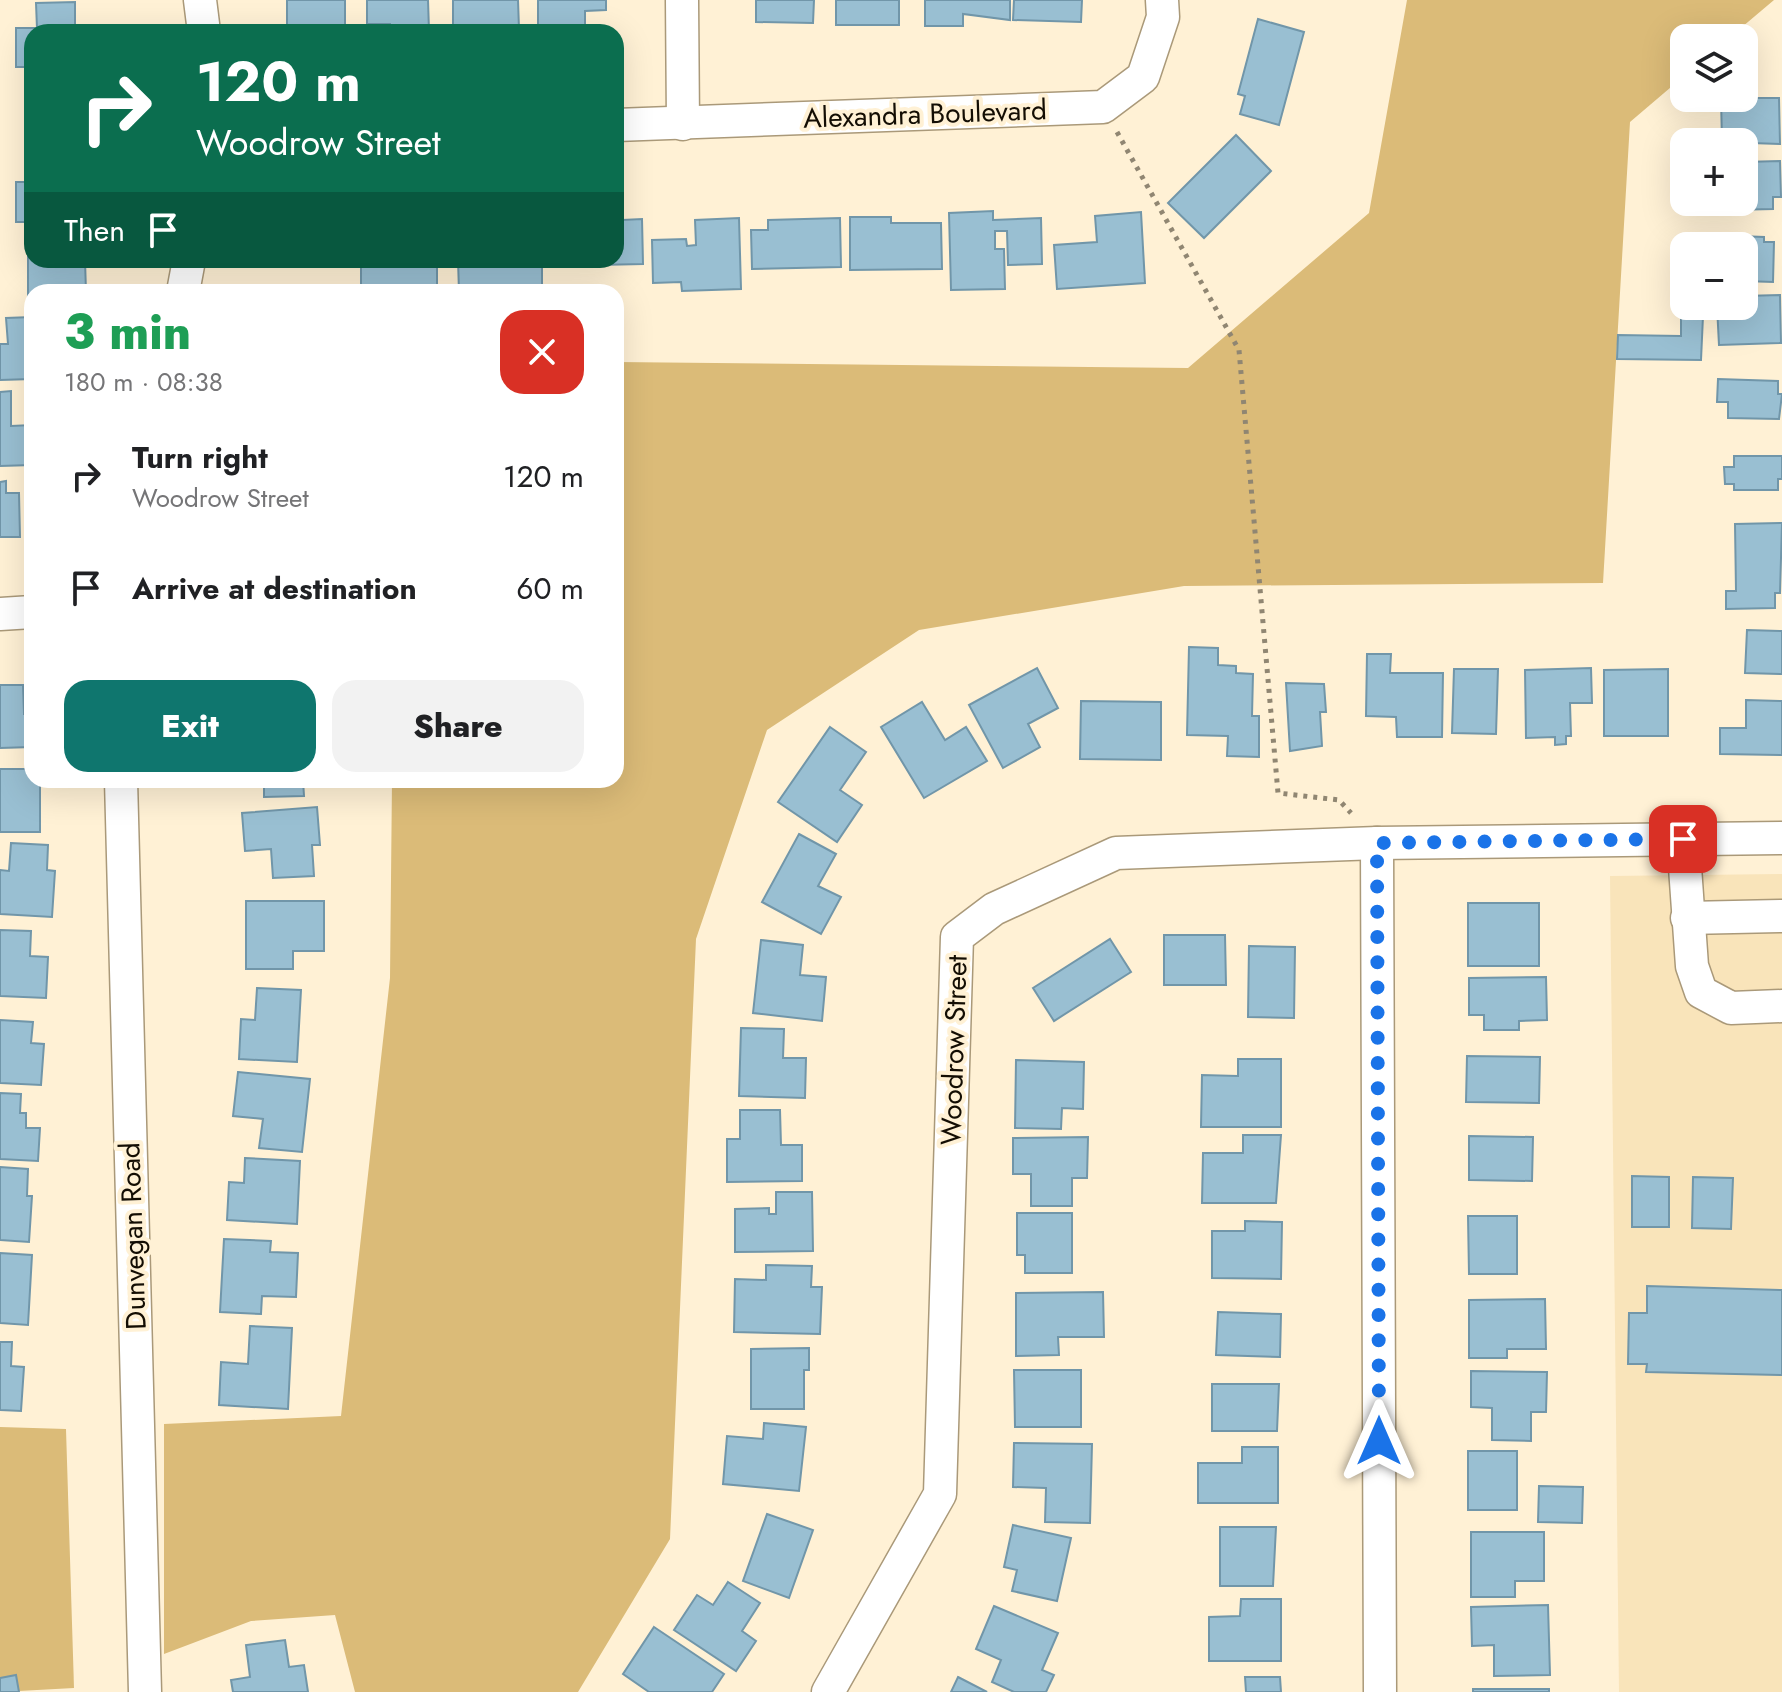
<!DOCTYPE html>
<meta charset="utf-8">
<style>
:root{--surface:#fff;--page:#f2f2f2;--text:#202124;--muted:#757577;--accent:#0f766e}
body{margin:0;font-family:Jost,sans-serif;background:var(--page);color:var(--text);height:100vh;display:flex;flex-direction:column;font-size:30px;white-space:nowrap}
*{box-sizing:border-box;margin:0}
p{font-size:26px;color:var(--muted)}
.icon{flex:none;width:44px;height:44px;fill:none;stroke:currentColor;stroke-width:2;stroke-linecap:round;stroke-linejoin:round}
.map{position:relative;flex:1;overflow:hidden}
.sheet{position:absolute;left:24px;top:284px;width:600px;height:504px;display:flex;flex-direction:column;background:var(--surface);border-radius:24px;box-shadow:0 8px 32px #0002}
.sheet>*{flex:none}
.hud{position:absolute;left:24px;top:24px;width:600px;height:244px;border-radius:24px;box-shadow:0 8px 32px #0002;background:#0b6e4f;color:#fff;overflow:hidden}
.tools{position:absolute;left:1670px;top:24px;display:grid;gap:16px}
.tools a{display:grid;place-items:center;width:88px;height:88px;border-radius:16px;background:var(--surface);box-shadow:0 8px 32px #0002;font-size:40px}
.pin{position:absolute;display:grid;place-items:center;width:68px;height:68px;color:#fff;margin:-34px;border-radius:16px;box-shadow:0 4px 12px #0006}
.me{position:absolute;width:88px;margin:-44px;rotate:0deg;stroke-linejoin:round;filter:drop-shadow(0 0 6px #0008)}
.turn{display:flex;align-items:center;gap:28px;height:168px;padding:0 40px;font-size:36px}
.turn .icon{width:104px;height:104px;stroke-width:2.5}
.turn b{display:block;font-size:56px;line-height:68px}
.then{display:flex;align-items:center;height:76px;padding:0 40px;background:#0003;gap:16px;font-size:30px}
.round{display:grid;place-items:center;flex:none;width:84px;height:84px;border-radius:24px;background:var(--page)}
.headline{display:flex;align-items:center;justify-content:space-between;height:136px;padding:0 40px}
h1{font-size:48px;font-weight:800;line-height:60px;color:#1e9e55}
.button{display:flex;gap:16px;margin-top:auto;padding:16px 40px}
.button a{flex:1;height:92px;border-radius:24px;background:var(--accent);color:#fff;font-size:32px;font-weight:800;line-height:92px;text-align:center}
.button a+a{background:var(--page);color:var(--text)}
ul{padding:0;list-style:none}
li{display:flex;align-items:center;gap:24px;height:112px;padding:0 40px}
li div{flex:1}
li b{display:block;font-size:30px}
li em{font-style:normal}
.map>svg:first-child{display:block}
</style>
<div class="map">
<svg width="1782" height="1692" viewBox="0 0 1782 1692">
<rect width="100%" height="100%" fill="#fff1d5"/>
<!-- built -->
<path fill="#f9e4ba" d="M1782,874V1692H1619L1610,876Z"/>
<!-- forest -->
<g fill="#dbbb78">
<path d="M1407,0H1774L1729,38H1684V76L1630,122L1603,583L1184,586L919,630L767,730L696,939L670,1539L578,1692H355L335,1615L251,1621L164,1654V1424L341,1416L390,978L392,780H616V362L1188,368L1369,213Z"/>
<path d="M0,1427L66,1429L74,1688L0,1692Z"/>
</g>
<!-- building -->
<g fill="#99bfd2" stroke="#7196a9" stroke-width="2">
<path d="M287,0H345V32L287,31Z"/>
<path d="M367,0H428L429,31L391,32L390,24H367Z"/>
<path d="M453,0H518L519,29H453Z"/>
<path d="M538,0H606V10L585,11V26H538Z"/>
<path d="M756,0H814L813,23L756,22Z"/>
<rect x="836" y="0" width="63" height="25"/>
<path d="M925,0H1010V20L963,14V26H925Z"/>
<path d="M1014,0H1082L1081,22L1013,20Z"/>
<path d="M75,2V26H93V32H32V67H16V28H37L36,3Z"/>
<path d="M1258,19L1304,32L1279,125L1240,114L1245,96L1238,94Z"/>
<path d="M28,96H32V145H27Z"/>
<path d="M1721,98H1779L1780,144L1722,142Z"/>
<path d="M1236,135L1271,171L1204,238L1168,203Z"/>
<path d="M32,154V222H16V182H32Z"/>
<path d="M1780,161L1781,197H1773V209L1730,210L1729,202H1744V162Z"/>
<path d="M993,211V220L1041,218L1042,264L1008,265L1007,231H995V249H1004L1005,289L951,290L949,213Z"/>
<path d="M1141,212L1145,283L1057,289L1054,245L1097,242L1095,216Z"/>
<path d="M616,215H621L622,220L642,219L643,264L551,266V260H616Z"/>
<path d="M850,217H891V223H941L942,269L850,270Z"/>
<path d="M739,218L741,289L682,291L681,282L653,283L652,240L686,239L687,246L696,245L695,220Z"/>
<path d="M840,218L841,267L752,269L751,230H768V220Z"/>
<path d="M1711,235L1764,237V242H1774L1773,282L1744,281V246H1711Z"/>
<path d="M28,240H32V260H85L86,292H32V299H28Z"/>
<path d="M361,260H437V291L361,289Z"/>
<path d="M458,260H542V288L459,292Z"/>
<path d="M1780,295L1781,343L1719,345L1717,306H1744V296Z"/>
<path d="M1681,316H1703L1701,360L1617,359L1618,335L1681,336Z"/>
<path d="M32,317V379L0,380V344H8L6,318Z"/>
<path d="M1718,379L1778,381V394H1782L1779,419L1728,418V402H1717Z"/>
<path d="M11,391V426L32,425V465L0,466V392Z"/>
<path d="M1734,456H1782V479H1778V490H1734V484H1725L1724,467H1734Z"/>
<path d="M6,481V493H19L20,537H0V482Z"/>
<path d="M1782,523L1780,593H1775V608L1726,609V591H1736L1735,524Z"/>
<path d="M1747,630L1782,631V674L1745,673Z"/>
<path d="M1189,647L1218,648V665L1236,666V673L1253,674L1252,716H1259V757L1227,756L1228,736L1187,735Z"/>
<path d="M1367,654H1391L1390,673H1443L1442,737H1397L1396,717L1366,716Z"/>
<path d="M1037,668L1058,708L1028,724L1040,747L1003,768L969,705Z"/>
<path d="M1591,668L1592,703H1570L1571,736H1566V744L1555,745V737L1526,738L1525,670Z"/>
<path d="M1454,669H1498L1496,734L1452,733Z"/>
<path d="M1668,669V736H1604V670Z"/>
<path d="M1286,683L1324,684L1326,712H1320L1322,746L1290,751Z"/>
<path d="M0,685H23L24,714H32V747L0,748Z"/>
<path d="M1746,700L1782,701V755L1720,754V728H1746Z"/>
<path d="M1081,701L1161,702V760L1080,759Z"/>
<path d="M922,702L945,740L966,727L987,761L924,798L881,727Z"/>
<path d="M830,727L866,752L840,790L862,805L837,842L778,802Z"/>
<path d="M0,769H32V780H40V832H0Z"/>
<path d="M264,780H303L304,796L264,797Z"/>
<path d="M317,807L320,845H312L314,876L273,878L271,849L245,851L242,813Z"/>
<path d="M799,834L836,854L818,886L841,897L821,934L762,902Z"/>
<path d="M11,843L48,845L47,870L55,871L52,917L0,914V870L9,871Z"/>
<path d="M246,901H324V951H293V969H246Z"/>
<rect x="1468" y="903" width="71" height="63"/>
<path d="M0,930L31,931L30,956L48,957L46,998L0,996Z"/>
<path d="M1164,935H1225L1226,985H1164Z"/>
<path d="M1110,939L1131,972L1054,1021L1033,988Z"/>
<path d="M761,940L803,945L800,975L826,977L822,1021L753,1013Z"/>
<path d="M1249,946L1295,947L1294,1018L1248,1017Z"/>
<path d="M1546,977L1547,1020L1519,1021V1030H1484V1015H1469V978Z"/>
<path d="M257,988L301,990L297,1062L239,1059L241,1019L255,1020Z"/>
<path d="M0,1020L33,1022L31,1043L44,1044L41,1085L0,1083Z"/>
<path d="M741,1028L784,1029L783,1058H806L805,1098L739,1096Z"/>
<path d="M1467,1056L1540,1057L1539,1103L1466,1102Z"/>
<path d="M1238,1059H1281V1127H1201L1202,1075L1238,1076Z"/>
<path d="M1016,1060L1084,1062L1083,1109L1062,1108L1061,1129L1015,1128Z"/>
<path d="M238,1072L310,1079L302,1152L259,1148L263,1119L233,1116Z"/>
<path d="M0,1093L21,1094L20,1113H26V1128H40L38,1161L0,1159Z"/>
<path d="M740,1110H780L781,1145H802V1181L727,1182V1139H740Z"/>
<path d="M1243,1135H1281L1276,1203H1202L1203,1153H1243Z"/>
<path d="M1469,1136L1533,1137L1532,1181L1469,1180Z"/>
<path d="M1088,1137L1087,1178H1072V1206H1031V1174H1013V1138Z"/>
<path d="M245,1158L300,1161L297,1224L227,1220L229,1182L244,1183Z"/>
<path d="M0,1167L28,1169L27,1196H32L29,1242L0,1240Z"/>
<path d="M1632,1176L1669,1177V1227H1632Z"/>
<path d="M1693,1177L1733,1178L1731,1229L1692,1228Z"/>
<path d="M776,1192H812L813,1251L735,1252V1209L769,1208V1214H776Z"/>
<path d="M1017,1213H1072V1273H1025V1255H1017Z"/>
<path d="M1468,1216H1517V1274H1469Z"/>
<path d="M1245,1221L1282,1222L1281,1279L1212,1278V1231H1245Z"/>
<path d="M224,1239L271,1241L270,1252L298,1253L296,1297L262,1296L261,1314L220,1312Z"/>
<path d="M0,1253L32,1255L28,1325L0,1323Z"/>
<path d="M766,1265L812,1266L811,1287H822L820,1334L734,1332L735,1279L766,1280Z"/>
<path d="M1647,1286L1782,1290V1375L1646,1372L1647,1364H1628L1629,1313H1647Z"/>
<path d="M1103,1292L1104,1337H1058L1059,1355L1016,1356V1293Z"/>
<path d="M1545,1299L1546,1349H1507V1358H1469V1300Z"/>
<path d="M1218,1312L1281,1314L1280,1357L1216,1355Z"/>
<path d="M250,1326L292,1328L288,1409L219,1405L221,1362L248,1364Z"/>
<path d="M0,1342H12L11,1366L24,1367L21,1411L0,1410Z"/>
<path d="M809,1348V1370H804V1409H751V1349Z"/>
<path d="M1014,1370H1081V1427H1015Z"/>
<path d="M1471,1371L1547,1372L1546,1412H1531V1441L1492,1440V1408L1471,1407Z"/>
<path d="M1212,1384H1279L1277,1431H1212Z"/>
<path d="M764,1423L806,1427L799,1491L723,1484L727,1436L763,1439Z"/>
<path d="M1014,1443L1092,1444L1090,1523L1045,1522L1046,1488L1013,1487Z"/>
<path d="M1242,1447H1278V1503H1198V1463H1242Z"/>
<rect x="1468" y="1451" width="49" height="59"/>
<path d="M1539,1486L1583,1487L1582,1523L1538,1522Z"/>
<path d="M767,1514L813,1530L789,1598L743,1581Z"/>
<path d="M1013,1525L1071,1538L1057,1601L1012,1591L1017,1570L1004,1567Z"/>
<path d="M1220,1527H1276L1273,1586H1220Z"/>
<path d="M1471,1532H1544V1581H1515V1597H1471Z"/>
<path d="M728,1582L760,1603L742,1631L756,1641L736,1671L674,1630L697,1595L713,1605Z"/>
<path d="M1241,1599H1281V1661H1209V1617L1240,1616Z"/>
<path d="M1548,1605L1550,1675L1494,1676V1645L1472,1646L1471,1607Z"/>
<path d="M994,1606L1058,1633L1042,1670L1054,1675L1046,1692H1014L992,1682L1001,1660L976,1649Z"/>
<path d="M654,1627L724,1674L712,1692H649L623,1674Z"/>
<path d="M285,1640L289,1667L304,1665L308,1692H233L231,1680L250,1677L246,1645Z"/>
<path d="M16,1675L19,1692H0V1678Z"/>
<path d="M958,1677L987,1692H951Z"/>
<path d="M1245,1677H1280L1281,1692H1246Z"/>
<rect x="1473" y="1689" width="76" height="3"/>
</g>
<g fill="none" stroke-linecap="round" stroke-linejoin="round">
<defs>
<g id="minor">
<path d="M200,0L204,32"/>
<path d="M682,0L683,124"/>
<path d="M616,125L1103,107L1143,77L1163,17L1162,0"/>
<path d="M183,292L189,260"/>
<path d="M0,614L32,612"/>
<path d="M121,780L145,1692"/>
<path d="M1683,839L1692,966L1701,992L1731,1008L1782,1006"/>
<path d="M1377,843L1380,1692"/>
<path d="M1687,918L1782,916"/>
<path d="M828,1692L940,1494L957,937L994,909L1116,853L1377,843L1782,838"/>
</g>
</defs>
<!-- minor casing -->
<use href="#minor" stroke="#aa9979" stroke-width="35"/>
<!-- path -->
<path stroke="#908672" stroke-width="5" stroke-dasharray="4 6" stroke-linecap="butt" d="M1117,132L1239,350L1278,793L1339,800L1351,813"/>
<!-- minor -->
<use href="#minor" stroke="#fff" stroke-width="32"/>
</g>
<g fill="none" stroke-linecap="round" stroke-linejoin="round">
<!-- route -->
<path stroke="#1a73e8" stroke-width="14" stroke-dasharray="0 25.2" d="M1379,1441L1377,843L1683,839"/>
</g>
<g text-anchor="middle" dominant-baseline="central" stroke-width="8" stroke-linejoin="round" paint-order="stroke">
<!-- street labels -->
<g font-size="28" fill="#130d03" stroke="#fff1d5">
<text transform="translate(925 114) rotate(-2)">Alexandra Boulevard</text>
<text transform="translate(954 1050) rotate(-88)">Woodrow Street</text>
<text transform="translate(133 1236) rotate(-92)">Dunvegan Road</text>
</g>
</g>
</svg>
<div class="tools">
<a><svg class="icon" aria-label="layers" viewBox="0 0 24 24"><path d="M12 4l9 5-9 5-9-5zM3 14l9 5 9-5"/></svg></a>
<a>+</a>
<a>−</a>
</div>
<div class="pin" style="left:1683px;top:839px;background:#d93025"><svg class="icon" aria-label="arrive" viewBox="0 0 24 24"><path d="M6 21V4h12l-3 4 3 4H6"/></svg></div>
<svg class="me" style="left:1379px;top:1441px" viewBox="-20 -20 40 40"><path d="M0-17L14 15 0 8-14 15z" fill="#1a73e8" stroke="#fff" stroke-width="4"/></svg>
<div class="hud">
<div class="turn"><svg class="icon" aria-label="right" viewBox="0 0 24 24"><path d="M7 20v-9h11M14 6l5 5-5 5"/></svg><div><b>120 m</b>Woodrow Street</div></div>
<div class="then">Then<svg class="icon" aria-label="arrive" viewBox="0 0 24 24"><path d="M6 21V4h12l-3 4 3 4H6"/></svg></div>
</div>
<section class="sheet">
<div class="headline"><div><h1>3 min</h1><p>180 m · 08:38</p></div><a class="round" style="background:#d93025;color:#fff"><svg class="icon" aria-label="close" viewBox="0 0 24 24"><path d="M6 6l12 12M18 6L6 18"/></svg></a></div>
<ul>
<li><svg class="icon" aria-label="right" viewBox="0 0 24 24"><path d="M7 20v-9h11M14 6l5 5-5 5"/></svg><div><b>Turn right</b><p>Woodrow Street</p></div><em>120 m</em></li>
<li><svg class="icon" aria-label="arrive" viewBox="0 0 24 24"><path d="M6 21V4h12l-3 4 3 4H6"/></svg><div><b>Arrive at destination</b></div><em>60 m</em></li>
</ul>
<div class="button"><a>Exit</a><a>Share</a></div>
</section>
</div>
